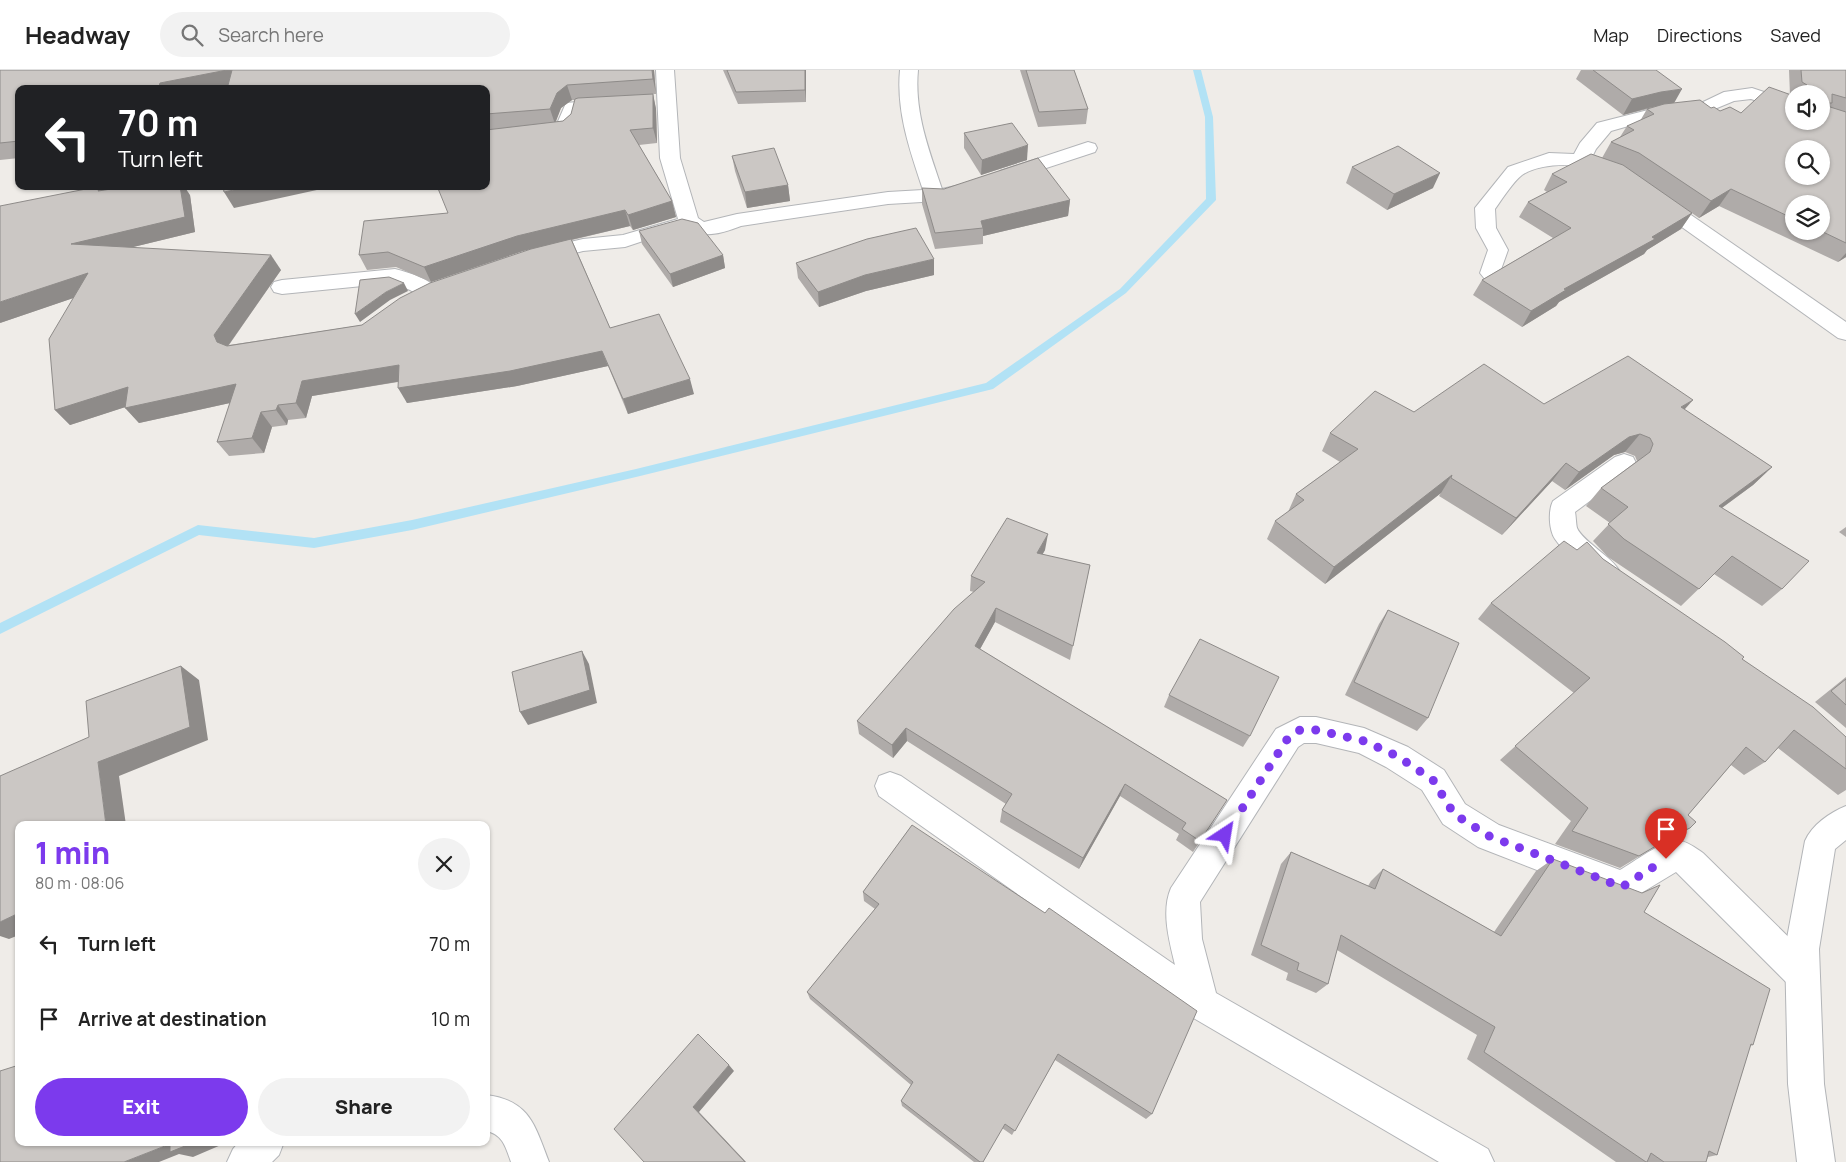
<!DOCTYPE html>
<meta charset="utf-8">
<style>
:root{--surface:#fff;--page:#f2f2f2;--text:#222;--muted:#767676;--line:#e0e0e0;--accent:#7c3aed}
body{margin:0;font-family:Manrope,sans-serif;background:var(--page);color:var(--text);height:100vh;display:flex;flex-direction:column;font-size:19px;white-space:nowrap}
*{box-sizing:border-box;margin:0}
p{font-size:16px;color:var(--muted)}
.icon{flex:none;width:28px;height:28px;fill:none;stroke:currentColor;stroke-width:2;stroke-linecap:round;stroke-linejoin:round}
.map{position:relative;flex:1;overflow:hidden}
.side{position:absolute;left:15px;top:751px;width:475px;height:325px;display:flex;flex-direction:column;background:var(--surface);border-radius:10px;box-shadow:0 1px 4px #0004}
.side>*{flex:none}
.top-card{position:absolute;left:15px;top:15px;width:475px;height:105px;border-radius:10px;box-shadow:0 1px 4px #0004;background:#202124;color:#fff;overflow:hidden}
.tools{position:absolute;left:1785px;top:15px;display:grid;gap:10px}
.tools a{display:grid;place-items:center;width:45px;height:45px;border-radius:50%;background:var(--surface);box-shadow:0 1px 4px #0004;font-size:25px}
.pin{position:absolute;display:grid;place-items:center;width:42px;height:42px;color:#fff;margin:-51px -21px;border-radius:50% 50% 50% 0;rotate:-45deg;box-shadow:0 0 5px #0007}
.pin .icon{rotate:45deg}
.me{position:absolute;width:55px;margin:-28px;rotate:33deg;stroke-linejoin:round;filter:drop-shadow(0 0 4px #0008)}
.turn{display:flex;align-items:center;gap:18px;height:105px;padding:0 20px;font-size:22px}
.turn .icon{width:65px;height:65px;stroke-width:2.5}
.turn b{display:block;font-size:35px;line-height:42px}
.round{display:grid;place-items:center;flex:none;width:52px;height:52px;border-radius:26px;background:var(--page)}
.head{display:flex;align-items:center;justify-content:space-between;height:85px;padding:0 20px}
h1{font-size:30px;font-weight:800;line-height:38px;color:var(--accent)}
.primary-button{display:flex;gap:10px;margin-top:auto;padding:10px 20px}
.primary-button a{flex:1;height:58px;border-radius:30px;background:var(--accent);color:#fff;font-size:20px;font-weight:800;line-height:58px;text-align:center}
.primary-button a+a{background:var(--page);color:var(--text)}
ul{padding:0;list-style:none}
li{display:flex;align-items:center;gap:15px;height:75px;padding:0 20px}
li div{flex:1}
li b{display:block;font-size:19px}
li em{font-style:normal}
header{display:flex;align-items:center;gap:30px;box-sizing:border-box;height:70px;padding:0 25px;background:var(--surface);border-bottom:1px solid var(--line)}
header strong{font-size:24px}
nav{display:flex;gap:28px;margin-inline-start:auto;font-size:18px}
.search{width:350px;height:45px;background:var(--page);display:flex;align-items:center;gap:12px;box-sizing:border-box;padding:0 18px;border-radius:28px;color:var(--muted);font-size:19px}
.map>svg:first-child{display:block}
</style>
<header>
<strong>Headway</strong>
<div class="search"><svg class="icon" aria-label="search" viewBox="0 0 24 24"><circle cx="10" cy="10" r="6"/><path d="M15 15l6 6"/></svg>Search here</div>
<nav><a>Map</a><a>Directions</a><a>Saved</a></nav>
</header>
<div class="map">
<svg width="1846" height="1092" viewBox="0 0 1846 1092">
<rect width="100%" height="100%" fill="#efece8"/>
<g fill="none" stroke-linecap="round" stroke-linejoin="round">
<!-- stream -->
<path fill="#b2e2f5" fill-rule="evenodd" d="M1193,0H1201L1213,47L1216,130L1126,223L993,319L636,407L412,460L314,478L199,465L0,564V553L198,455L314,468L412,450L636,399L986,313L1120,219L1206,129L1205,47Z"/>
<defs>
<g id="minor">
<path d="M656,0H674L680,88L698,148L704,152L737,144L888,122L923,120C910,81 896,42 900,0H918C914,42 929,80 942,119L960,115L967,117L970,121L967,125L939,131L888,134L741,156C723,163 701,170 685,157L625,177L583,181L538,193L531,191L528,186L531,181L583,169L623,165L678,149L660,88Z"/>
<path d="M1752,18L1794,32V43L1751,29L1734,31L1705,43L1653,49L1611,61L1596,79L1592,87L1622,99L1625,103L1622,107C1609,110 1597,103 1585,98C1569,92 1536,95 1522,105C1513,112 1502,129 1495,139L1496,158L1508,180L1498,208L1491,210L1484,208L1480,203L1488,180L1476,158L1475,138L1508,97L1549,83L1574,84L1580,73L1597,53L1652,39L1701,33L1724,22Z"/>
<path d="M611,29L617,30L620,34L617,38L579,42L574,58L568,65L486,74V62L556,56L566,33Z"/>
<path d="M1088,72L1095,74L1097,78L1095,82L1007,111L1000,109L997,105L1000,101Z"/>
<path d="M1655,123L1662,125L1846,252V270L1838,268L1648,133L1645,129L1648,125Z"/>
<path d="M395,199C410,203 431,209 440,222L437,227L429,229L421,227L410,220L393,213L282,224L274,222L271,217L274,212L282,210Z"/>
<path d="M1624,384L1633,387L1636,393L1633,399L1575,442C1576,447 1576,454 1577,458C1583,472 1613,487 1620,502L1616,510L1607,513C1589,507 1566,485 1555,469C1549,460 1548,441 1553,431L1615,387Z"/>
<path d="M1300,647H1316L1364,658L1408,677L1444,700L1465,734L1499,755L1620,800C1634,792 1662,770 1679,771C1687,771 1697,779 1703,783L1814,892L1819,904L1814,916L1802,921L1790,916L1676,802L1633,828L1622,833L1478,777L1443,754L1422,720L1386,697L1359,683L1316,673H1304L1298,677L1200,832L1202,869L1216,923L1488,1079L1494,1092H1439L1190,946L879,726L875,716L879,706L890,702L901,706L1175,895C1169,870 1161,841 1171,818L1276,659Z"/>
<path d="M486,1025C530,1030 535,1056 549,1092H511C506,1078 503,1064 486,1061Z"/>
<path d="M239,1072H284L279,1085L272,1092H227L233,1079Z"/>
</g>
<path id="tertiary" d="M1846,736V770L1835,779L1819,879L1824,1014L1835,1092H1797L1788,1014L1785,879L1805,771C1812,755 1829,743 1846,736Z"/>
</defs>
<!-- minor casing -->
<use href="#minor" stroke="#b3b5b8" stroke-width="2"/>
<!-- tertiary casing -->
<use href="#tertiary" stroke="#b3b5b8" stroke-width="2"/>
<!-- minor -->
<use href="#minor" fill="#fff" fill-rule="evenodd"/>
<!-- tertiary -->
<use href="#tertiary" fill="#fff" fill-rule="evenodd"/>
</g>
<!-- wall -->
<g fill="#afaba9" fill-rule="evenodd">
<path d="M0,0H654L656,24H653L656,39L657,73L639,75L672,131L676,147L633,160L630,156L572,170L610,258L694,324L628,344L608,296L517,316L407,333L398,312L312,326L306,348L288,350L287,355L272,357L264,383L229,386L217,372L230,333L139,353L125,337L70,355L55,340L73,228L0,253L104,120L190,125L195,162L133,177L281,200L229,275L362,255L538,177L523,181L431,212L396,197L367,200L359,185L448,143L486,116V19L228,17L19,19V88L0,90ZM572,30H575L571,44L563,51L555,52L561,38Z"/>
<path d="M723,0H806V32L738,34Z"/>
<path d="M1020,0H1074L1088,39L1086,54L1038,57Z"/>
<path d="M1581,0H1656L1673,33L1711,38L1720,41L1741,43L1790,25L1789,0H1846V187L1838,192L1719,136L1699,148L1656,118L1692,143L1681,159L1647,180L1644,184L1559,232L1556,236L1522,257L1473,225L1482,210L1553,168L1519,147L1528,132L1547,122L1544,120L1552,104L1602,88L1611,72L1620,67L1627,56L1640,51L1647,39L1656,37L1623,45L1576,9ZM1794,24H1821L1794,51ZM1794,134L1821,161H1794Z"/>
<path d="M964,63L1027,90L981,105L964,78Z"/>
<path d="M732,86L788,115L790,131L747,138L735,101Z"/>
<path d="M1352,97L1433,118L1387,140L1346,113Z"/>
<path d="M922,118L1070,130L1068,146L983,166V174L935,179L922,134Z"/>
<path d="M639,161L723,185L725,198L673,217L642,174Z"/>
<path d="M796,193L934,205L866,221L819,237L798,208Z"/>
<path d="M1544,334L1684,340L1772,397L1753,415L1722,438L1782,519L1762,536L1714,504L1681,536L1608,487L1593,471L1610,453L1586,436L1601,418L1637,391L1635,386L1625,382L1614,385L1565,420L1552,411L1502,465L1439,426L1441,423L1325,514L1267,469L1275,451L1288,442L1296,424L1340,392L1322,381L1330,363L1414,342Z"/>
<path d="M1846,457V467L1839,462Z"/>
<path d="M1045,480L1042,485L1090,495L1070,590L995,552L980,579L1227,730L1193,782L1176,770L1179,764L1120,726L1079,799L1000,752L1002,740L1006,734L907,671L893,688L859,664L857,651L974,522L970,521L971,506Z"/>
<path d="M1577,480L1603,489L1742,589L1846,667V720L1838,725L1778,678L1765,692L1744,705L1731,695L1688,745L1670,770L1656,776L1620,798L1555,774L1571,751L1500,690L1574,623L1478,549L1491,533Z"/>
<path d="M1388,540L1428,648L1417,661L1345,625L1379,554Z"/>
<path d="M1846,607V658L1815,632Z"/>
<path d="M1169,625L1250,666L1243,677L1164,637Z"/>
<path d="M912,755L1152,1044L1146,1049L1055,990L1012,1065L1002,1058L983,1092H974L902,1036L901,1031L911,1015L810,929L807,922L875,839L864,831L863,822Z"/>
<path d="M1291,782L1368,816L1371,811L1383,799L1494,862L1536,801L1553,789L1644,842L1753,975L1750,976L1717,1085L1708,1087L1706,1092H1616L1467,989L1477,965L1337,880L1328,914L1316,923L1286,910L1288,903L1251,885L1281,794Z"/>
</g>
<!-- shaded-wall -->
<g fill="#8e8b89">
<path d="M227,0H233L241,14L218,19H158L160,13Z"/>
<path d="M652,0H654L656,24L653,9Z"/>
<path d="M805,0H806V32L805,20Z"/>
<path d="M567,15L572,30L561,38L555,54L550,39L557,23Z"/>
<path d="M1682,19L1673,35L1652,37L1623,45L1632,29L1661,22Z"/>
<path d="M653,24L656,39L657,73L653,58Z"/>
<path d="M1028,75L1027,90L981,105L982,90Z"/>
<path d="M1440,103L1433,118L1387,140L1394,124Z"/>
<path d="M788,115L790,131L747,138L745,122Z"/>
<path d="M101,116L112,132L98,121Z"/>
<path d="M180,116H184L190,125L195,162L84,189L71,174Z"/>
<path d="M253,116H335L234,138L224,122Z"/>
<path d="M1731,119L1719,136L1699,148L1711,131Z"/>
<path d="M1070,130L1068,146L983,166V158L981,151Z"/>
<path d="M672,131L676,147L633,160L628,145Z"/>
<path d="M625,140L630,156L523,181L431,212L424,197L517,166Z"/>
<path d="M1692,143L1681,159L1647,180L1644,184L1559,232L1556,236L1522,257L1531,241L1564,219Z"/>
<path d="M1846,183V187L1838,192Z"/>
<path d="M271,185L281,200L225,280L217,272L214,265Z"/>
<path d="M723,185L725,198L673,217L670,204Z"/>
<path d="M934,189V205L866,221L819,237L818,222L865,205Z"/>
<path d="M88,203L100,219L0,253V232Z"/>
<path d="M404,213L408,221L390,230L360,252L355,244L386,222Z"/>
<path d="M602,281L608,296L517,316L407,333L398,318Z"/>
<path d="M399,295L408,310L312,326L306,348L296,333L302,311Z"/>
<path d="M690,309L694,324L628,344L623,329Z"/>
<path d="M236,314L248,329L139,353L125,338Z"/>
<path d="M128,317L141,332L70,355L55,340Z"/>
<path d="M1693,330L1677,348L1681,337Z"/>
<path d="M278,335L288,350L287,355L276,340Z"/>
<path d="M261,342L272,357L264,383L252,368Z"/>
<path d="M1640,364L1625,382L1614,385L1565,420L1579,402L1629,367Z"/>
<path d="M1566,393L1552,411L1502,465L1516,448Z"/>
<path d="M1772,397L1753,415L1701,453L1719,436Z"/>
<path d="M1452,405L1441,423L1325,514L1334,497Z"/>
<path d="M1048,464L1045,480L1034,499L1037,483Z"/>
<path d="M996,538L995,552L974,590L975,576Z"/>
<path d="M582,581L589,594L597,633L528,655L520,642Z"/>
<path d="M181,596L199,610L208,670L119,706L126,755H106L98,692Z"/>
<path d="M906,658L907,671L893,688L892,675Z"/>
<path d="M1125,714L1120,726L1079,799L1083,788Z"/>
<path d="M1690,758L1670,770L1656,776L1676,764Z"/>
<path d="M19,843V865L9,869L0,866V852Z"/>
<path d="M729,995L734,1001L699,1042L746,1092H745L693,1037Z"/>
<path d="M195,1072H228L193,1087L179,1084L159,1092H124L170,1074Z"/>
</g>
<!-- building -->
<g fill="#cbc7c4" stroke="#8e8b89" fill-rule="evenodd">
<path d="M0,0H227L160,13L158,19H19V71L0,73Z"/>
<path d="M232,0H652L653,9L567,15L557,23L550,39L486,44V19H227Z"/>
<path d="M727,0H805V20L736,22Z"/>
<path d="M1026,0H1074L1088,39L1039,42Z"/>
<path d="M1593,0H1656L1682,19L1661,22L1632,29Z"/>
<path d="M1801,0H1846V28L1832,24V33H1827V36L1846,42V173L1821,161V134H1794V149L1731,119L1711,131L1639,83L1611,72L1634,60L1627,56L1654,44L1647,39L1664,34L1700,30L1711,38L1714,37L1720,41L1730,37L1741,43L1769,17L1794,26V51H1821V24H1807V15L1802,12ZM1794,79H1821V106H1794Z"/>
<path d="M653,24V58L630,60L672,131L628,145L625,140L517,166L424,197L388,182L359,185L364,151L448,143L437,116H486V60L563,51L571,44L575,29L578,28Z"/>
<path d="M1012,53L1028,75L982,90L964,63Z"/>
<path d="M1398,76L1440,103L1394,124L1352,97Z"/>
<path d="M774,78L788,115L745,122L732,86Z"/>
<path d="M1591,84L1623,95L1692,143L1652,167L1655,169L1564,219L1566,220L1531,241L1482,210L1571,158L1528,132L1567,112L1552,104Z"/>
<path d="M1038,88L1070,130L981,151L983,158L935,163L922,118L944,119Z"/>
<path d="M101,116L98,121L131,116H180L185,147L71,174L271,185L214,265L217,272L227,276L362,255L400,228L430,213L531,179L571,169L610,258L659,244L690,309L623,329L602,281L510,301L398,318L399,295L302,311L296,333L278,335L276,340L261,342L252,368L217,372L236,314L125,338L128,317L55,340L49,269L88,203L0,232V136Z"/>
<path d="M223,116H253L224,122Z"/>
<path d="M682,149L698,153L723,185L670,204L639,161Z"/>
<path d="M916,158L934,189L865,205L818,222L796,193L867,169Z"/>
<path d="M389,207L404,213L386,222L355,244L360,210Z"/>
<path d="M1628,286L1693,330L1681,337L1772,397L1719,436L1809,491L1782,519L1732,486L1699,519L1624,469L1608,454L1628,437L1601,418L1650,382L1653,374L1650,368L1640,364L1629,367L1579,402L1566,393L1516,448L1451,408L1452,405L1334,497L1275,451L1304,430L1296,424L1358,379L1330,363L1375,321L1414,342L1484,294L1544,334Z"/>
<path d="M1007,448L1048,464L1037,483L1090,495L1073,576L996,538L975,576L1227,730L1200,771L1182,759L1186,753L1125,714L1083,788L1002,740L1012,724L906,658L892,675L857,651L954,539L985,512L971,506Z"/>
<path d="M1564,471L1577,480L1587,472L1603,489L1725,572L1744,587L1742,589L1813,637L1846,667V699L1794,660L1765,692L1746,677L1688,745L1696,752L1690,758L1676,764L1639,786L1572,761L1588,738L1515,676L1590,608L1491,533Z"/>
<path d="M1388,540L1459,573L1428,648L1354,612Z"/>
<path d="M1200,569L1279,607L1250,666L1169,625Z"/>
<path d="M582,581L590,620L520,642L512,602Z"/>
<path d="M181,596L190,657L98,692L106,755H19V843L0,852V706L89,667L86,631Z"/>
<path d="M1846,609V635L1831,621Z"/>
<path d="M912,755L1045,843L1049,838L1197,941L1152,1044L1058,984L1015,1061L1005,1054L983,1092H980L901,1031L913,1012L807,922L879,834L863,822Z"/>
<path d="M1291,782L1375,819L1383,799L1501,866L1553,789L1642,823L1660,815L1644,842L1770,919L1753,975L1751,974L1717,1085L1709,1081L1706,1092H1664L1651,1083L1647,1092H1646L1484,982L1495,957L1341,865L1328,914L1297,900L1299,893L1261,875Z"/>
<path d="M698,964L729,995L693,1037L745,1092H644L614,1059Z"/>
<path d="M19,995V1072H195L170,1082V1074L124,1092H0V1001Z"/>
</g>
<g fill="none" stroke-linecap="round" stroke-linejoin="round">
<!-- route -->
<path stroke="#7c3aed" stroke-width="9" stroke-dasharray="0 16.2" d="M1225,765L1288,668L1300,660H1316L1364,671L1397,686L1433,710L1454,744L1489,766L1622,817L1666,789"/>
</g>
</svg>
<div class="tools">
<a><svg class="icon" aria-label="sound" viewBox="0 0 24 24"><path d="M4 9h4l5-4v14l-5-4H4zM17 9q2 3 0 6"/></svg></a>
<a><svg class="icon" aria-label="search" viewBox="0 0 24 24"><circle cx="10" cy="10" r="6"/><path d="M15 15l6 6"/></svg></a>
<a><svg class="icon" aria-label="layers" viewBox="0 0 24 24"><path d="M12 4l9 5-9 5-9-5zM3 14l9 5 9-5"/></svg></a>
</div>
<div class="pin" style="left:1666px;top:789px;background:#d93025"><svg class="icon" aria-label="arrive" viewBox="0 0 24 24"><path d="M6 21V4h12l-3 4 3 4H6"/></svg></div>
<svg class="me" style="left:1225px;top:765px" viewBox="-20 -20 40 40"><path d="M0-17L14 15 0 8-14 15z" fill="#7c3aed" stroke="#fff" stroke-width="4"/></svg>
<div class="top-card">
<div class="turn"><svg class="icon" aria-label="left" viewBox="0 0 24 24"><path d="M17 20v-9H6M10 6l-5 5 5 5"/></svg><div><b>70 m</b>Turn left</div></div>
</div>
<section class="side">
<div class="head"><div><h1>1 min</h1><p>80 m · 08:06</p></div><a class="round"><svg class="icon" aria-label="close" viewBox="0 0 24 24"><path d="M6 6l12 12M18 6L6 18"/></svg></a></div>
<ul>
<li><svg class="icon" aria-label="left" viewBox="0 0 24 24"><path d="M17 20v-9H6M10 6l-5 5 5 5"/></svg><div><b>Turn left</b></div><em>70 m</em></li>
<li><svg class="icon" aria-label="arrive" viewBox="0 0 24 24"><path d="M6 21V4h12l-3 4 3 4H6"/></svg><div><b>Arrive at destination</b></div><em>10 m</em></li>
</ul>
<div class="primary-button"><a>Exit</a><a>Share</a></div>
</section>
</div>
